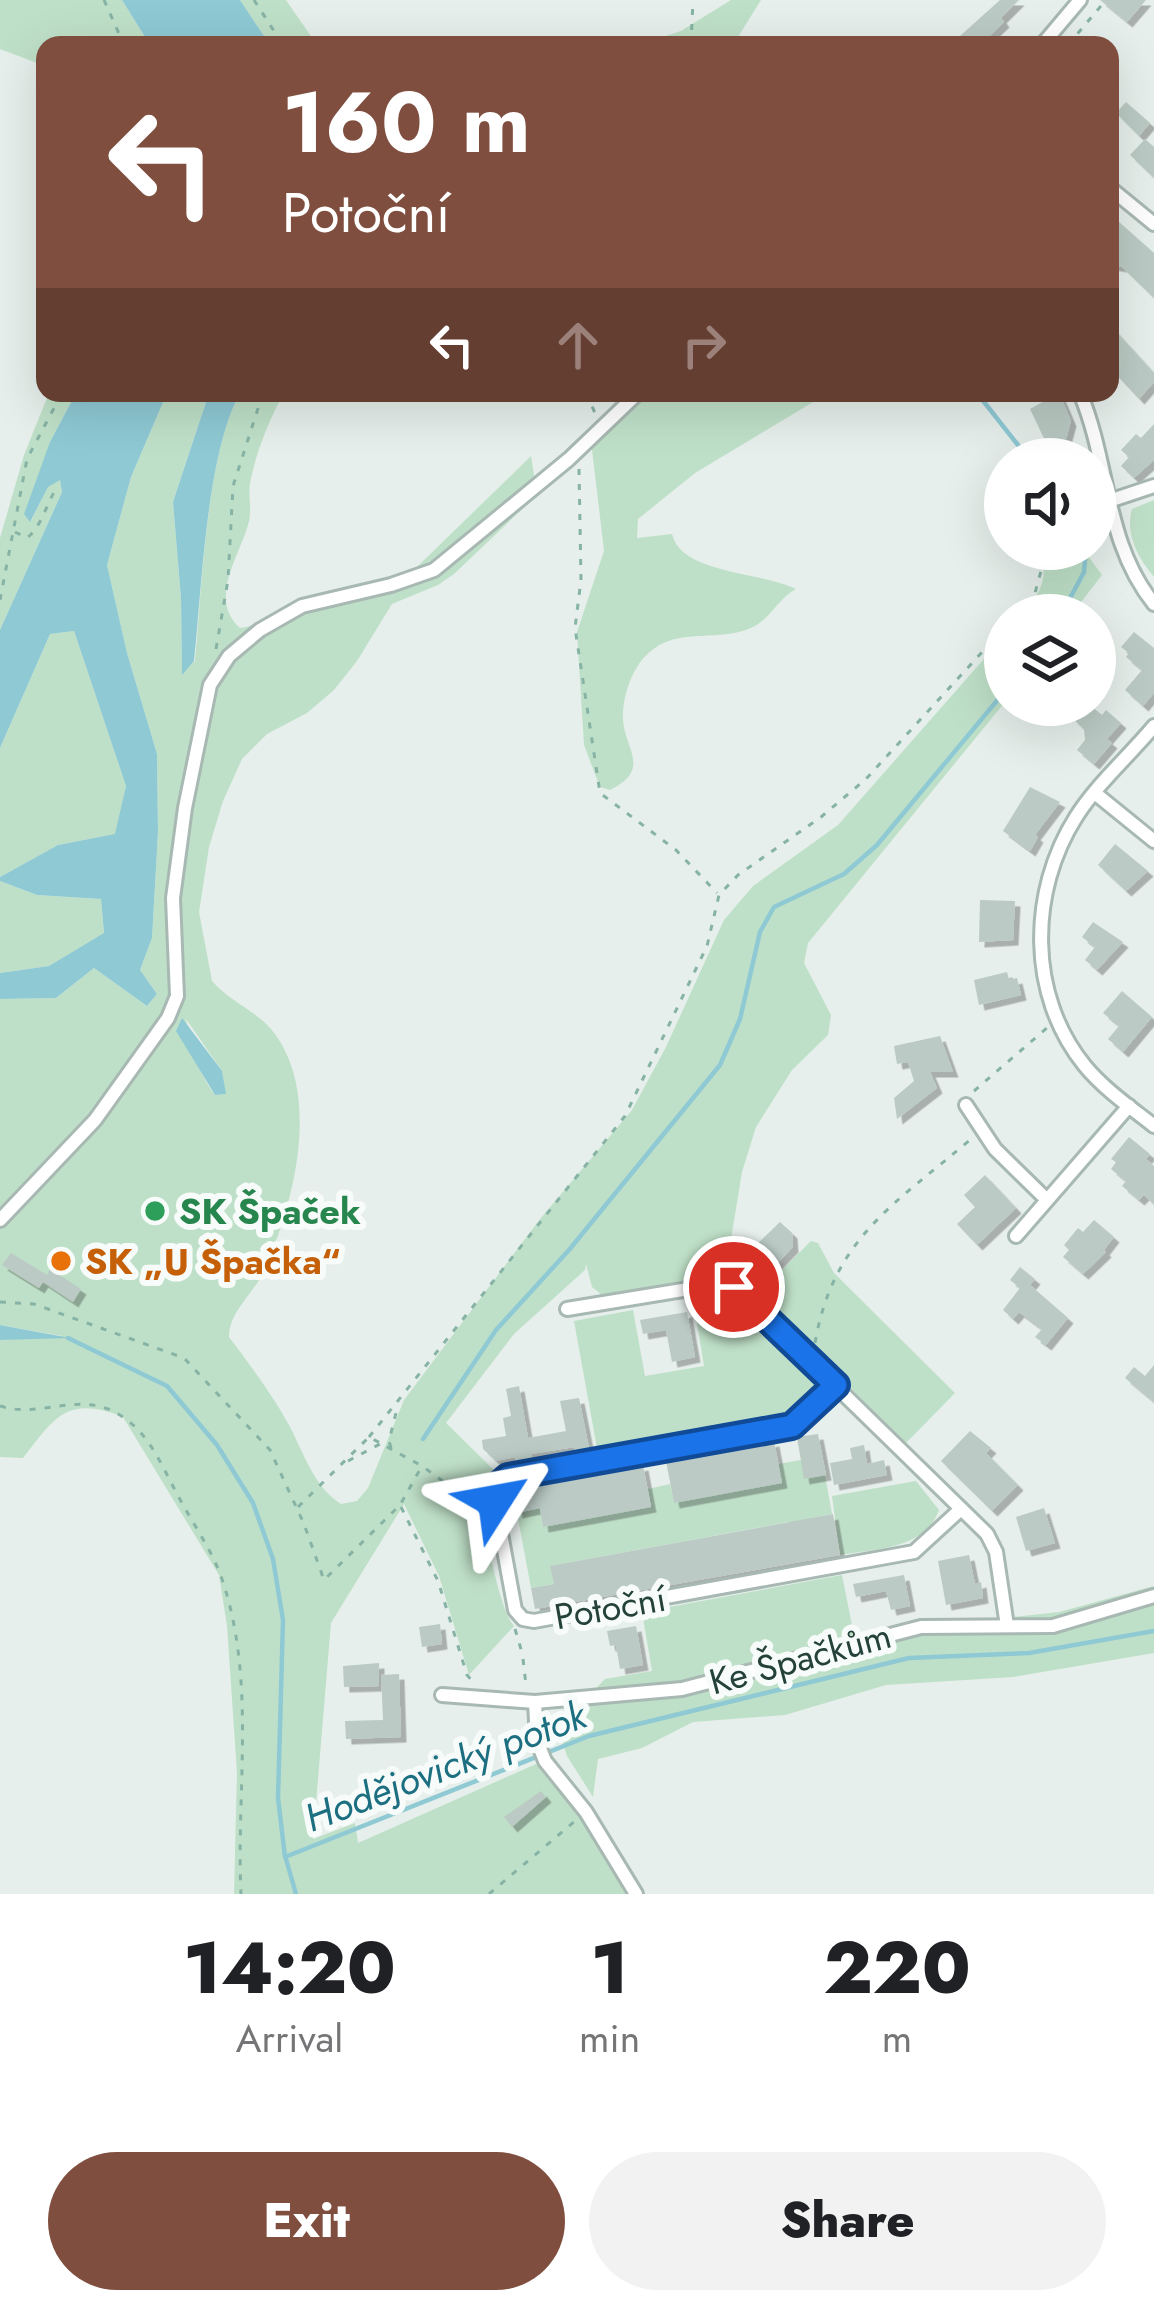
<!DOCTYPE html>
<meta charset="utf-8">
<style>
body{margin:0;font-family:Jost,sans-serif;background:#f2f2f2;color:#202124;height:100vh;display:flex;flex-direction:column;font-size:45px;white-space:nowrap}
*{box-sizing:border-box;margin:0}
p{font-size:39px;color:#757577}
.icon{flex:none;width:66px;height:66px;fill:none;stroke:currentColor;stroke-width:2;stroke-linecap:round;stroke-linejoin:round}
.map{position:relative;height:1894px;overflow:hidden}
.details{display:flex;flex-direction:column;background:#fff;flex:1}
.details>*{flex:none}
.hud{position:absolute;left:36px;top:36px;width:1083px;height:366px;border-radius:24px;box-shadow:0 12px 48px #0002;background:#7f4e3f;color:#fff;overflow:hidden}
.controls{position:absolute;left:984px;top:438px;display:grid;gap:24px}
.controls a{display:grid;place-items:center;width:132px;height:132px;border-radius:50%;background:#fff;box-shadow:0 12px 48px #0002;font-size:60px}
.pin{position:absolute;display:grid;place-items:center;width:102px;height:102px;color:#fff;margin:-51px;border:6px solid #fff;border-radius:50%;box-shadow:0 3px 12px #0007}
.me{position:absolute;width:132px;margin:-66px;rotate:56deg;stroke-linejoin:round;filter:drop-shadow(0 0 9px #0008)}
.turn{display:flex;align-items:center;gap:42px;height:252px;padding:0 48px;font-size:54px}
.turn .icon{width:156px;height:156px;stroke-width:2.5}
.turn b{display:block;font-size:84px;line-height:102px}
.lanes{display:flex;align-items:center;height:114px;padding:0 48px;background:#0003;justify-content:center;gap:60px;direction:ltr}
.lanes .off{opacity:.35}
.eta{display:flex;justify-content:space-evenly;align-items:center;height:204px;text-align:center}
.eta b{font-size:72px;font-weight:800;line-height:84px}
.action{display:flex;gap:24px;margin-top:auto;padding:24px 48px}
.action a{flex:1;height:138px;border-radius:72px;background:#7f4e3f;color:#fff;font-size:48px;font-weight:800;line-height:138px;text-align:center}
.action a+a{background:#f2f2f2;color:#202124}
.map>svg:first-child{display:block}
.green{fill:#bfe0c8;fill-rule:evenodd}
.water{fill:#8ec9d4}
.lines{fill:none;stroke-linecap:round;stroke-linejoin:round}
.stream{stroke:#8ec9d4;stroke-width:4.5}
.building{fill:#bbcac4;filter:url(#shadow)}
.minor-casing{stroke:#a8b8b2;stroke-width:18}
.path{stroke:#86b3a5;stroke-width:3;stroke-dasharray:6 9;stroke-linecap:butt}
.minor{stroke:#fff;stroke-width:12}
.route-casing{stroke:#114b97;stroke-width:30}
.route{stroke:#1a73e8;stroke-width:21}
.leisure-dot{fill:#2e9e5b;stroke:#f7fbf9;stroke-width:4.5}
.food-dot{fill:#e8710a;stroke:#f7fbf9;stroke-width:4.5}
.labels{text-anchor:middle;stroke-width:12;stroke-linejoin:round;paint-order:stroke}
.leisure-label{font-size:36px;font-weight:bold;fill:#27864d;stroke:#f7fbf9;text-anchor:start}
.food-label{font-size:36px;font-weight:bold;fill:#c56008;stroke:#f7fbf9;text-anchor:start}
.street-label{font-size:36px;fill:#24423a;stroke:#f7fbf9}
.water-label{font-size:39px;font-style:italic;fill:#1c6f80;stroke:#f7fbf9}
</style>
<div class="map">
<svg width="1154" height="1894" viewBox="0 0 1154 1894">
<defs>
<filter id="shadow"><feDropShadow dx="5.5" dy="5.5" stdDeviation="0" flood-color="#0004"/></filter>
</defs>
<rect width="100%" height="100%" fill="#e6efeb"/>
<g class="green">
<path d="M 0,0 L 122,0 L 150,45 L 45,45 L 45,66 L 0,49 Z"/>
<path d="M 240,0 L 286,0 L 317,45 L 270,45 Z"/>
<path d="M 731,0 L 761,0 L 733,45 L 638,45 L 681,31 Z"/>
<path d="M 49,393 L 76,393 L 50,442 L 31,521 L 48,486 L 60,479 L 62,492 L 0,630 L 0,538 L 24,455 Z"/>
<path d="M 167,393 L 209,393 L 173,502 L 181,598 L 182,673 L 195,661 C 202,588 206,455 240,393 L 284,393 C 269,420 256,452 250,483 C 248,496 252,508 249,521 C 241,555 207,598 240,628 C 260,626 276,610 293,602 C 333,584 378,588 417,567 L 531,456 L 537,495 L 454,574 L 438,585 L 392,604 L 357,661 L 334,690 L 307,713 L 267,734 L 242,759 L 223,801 L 209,847 L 199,912 L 212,981 C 230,1002 259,1012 275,1034 C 322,1099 293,1206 263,1273 C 253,1294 229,1312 229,1337 C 250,1365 272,1394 289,1425 C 304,1453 313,1486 341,1504 L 357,1501 L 368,1488 L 404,1400 L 540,1219 L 632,1110 L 666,1047 L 724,920 L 753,886 L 838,825 L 1005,635 L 1005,702 L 808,943 L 804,963 L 831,1015 L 828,1035 L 792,1070 L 756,1127 L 742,1172 L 725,1276 L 602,1295 L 592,1287 L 586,1264 L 585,1270 L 514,1334 L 446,1423 L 498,1474 C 490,1481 484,1486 483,1497 C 481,1519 500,1612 514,1626 L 469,1675 L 439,1576 L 404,1504 L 331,1623 L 313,1839 L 355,1823 L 358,1843 L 536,1764 L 585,1824 L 629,1894 L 234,1894 L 237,1773 L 227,1626 L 219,1575 L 123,1417 C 67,1395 55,1417 23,1458 L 0,1457 L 0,1340 L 62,1336 L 0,1325 L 0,999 L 56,998 L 94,968 L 147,1006 L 157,994 L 140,970 L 152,938 L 158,832 L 157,754 L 127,653 L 107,565 L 131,477 ZM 186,1019 L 222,1071 L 225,1094 L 215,1095 C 197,1071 192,1047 186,1019 Z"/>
<path d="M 650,393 L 828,393 L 695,473 L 638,519 L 637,538 L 672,534 C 681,574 763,572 796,589 C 779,598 771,617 755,626 C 714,647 669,619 637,667 C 628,681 622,703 623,720 C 625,750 652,769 610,790 L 600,787 L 584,745 L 577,632 L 604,551 L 591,441 Z"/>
<path d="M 1154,500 L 1154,577 C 1137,557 1125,533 1132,509 Z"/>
<path d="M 1040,549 L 1083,549 L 1102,575 L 1071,615 L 1022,615 C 1041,593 1049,578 1040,549 Z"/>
<path d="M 74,631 L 126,786 L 116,834 L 58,845 L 0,877 L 0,748 L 50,634 Z"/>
<path d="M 0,881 L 37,895 L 101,899 L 104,934 L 49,966 L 0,973 Z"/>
<path d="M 811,1241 L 818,1243 L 834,1273 L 955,1393 L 906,1443 L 757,1295 Z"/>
<path d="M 713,1295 L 726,1296 L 737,1303 L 810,1375 L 815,1384 L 811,1397 L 786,1419 L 598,1454 L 574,1321 L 633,1310 L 645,1376 L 704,1366 L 693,1299 Z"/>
<path d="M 801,1460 L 825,1475 L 832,1514 L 812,1518 L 815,1536 L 788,1522 L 551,1566 L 554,1584 L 531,1588 L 517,1513 L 540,1508 L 543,1526 L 651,1506 L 648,1489 L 670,1484 L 674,1502 L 778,1464 Z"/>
<path d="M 916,1481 L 939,1510 C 925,1549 876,1549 840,1555 L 832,1496 Z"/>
<path d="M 842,1575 L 854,1635 L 1059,1612 L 1154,1586 L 1154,1653 L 1013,1677 L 886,1685 L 785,1715 L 693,1722 L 642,1748 L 598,1759 L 593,1797 L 567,1756 L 558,1728 L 605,1679 L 652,1671 L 642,1612 Z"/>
</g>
<g class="water">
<path d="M 122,0 L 240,0 L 270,45 L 150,45 Z"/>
<path d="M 76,393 L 167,393 L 131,477 L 107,565 L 127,653 L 157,754 L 158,832 L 152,938 L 140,970 L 157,994 L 147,1006 L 94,968 L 56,998 L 0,999 L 0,973 L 49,966 L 104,933 L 101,899 L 37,895 L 0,881 L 0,877 L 58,845 L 115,834 L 126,786 L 74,631 L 50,634 L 0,748 L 0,630 L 62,492 L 60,480 L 48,487 L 30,522 L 24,514 L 50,442 Z"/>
<path d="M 209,393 L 240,393 C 206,455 202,588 194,661 L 182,675 L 181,598 L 173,502 Z"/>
<path d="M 182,1018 L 222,1071 L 226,1094 L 215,1095 L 176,1031 Z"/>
<path d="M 0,1325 L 70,1338 L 0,1340 Z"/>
</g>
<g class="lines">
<g class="stream">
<path d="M 977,393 L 1029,459"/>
<path d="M 1061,615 L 1084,572 L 1086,549"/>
<path d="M 68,1338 L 167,1386 L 217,1445 L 253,1503 L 273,1559 L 283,1620 L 278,1798 L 285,1857 L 589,1736 L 909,1658 L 1029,1653 L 1154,1631"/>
<path d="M 423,1439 L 496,1330 L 569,1250 L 720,1065 L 740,1019 L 760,932 L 774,907 L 844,874 L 877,845 L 1005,691"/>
<path d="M 286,1859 L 296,1894"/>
</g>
</g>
<g class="building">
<path d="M 1000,0 L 1019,0 L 1001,18 L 1004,22 L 980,45 L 969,45 L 960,36 Z"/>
<path d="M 1100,0 L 1146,0 L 1127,22 Z"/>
<path d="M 1126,102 L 1150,123 L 1139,136 L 1116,113 Z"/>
<path d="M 1145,139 L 1154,147 L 1154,178 L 1130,155 Z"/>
<path d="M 1110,214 L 1154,253 L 1154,298 L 1122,267 L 1110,265 Z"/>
<path d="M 1110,325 L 1154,373 L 1154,382 L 1139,399 L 1110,368 Z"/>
<path d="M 1059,393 L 1071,421 L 1066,439 L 1049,449 L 1030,409 Z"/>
<path d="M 1154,424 L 1154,460 L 1134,478 L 1121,466 L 1129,457 L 1121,450 L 1136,434 L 1141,438 Z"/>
<path d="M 1134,632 L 1154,648 L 1154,693 L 1143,706 L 1125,690 L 1142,670 L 1126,657 L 1129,653 L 1121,647 Z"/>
<path d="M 1083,705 L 1090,705 L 1102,715 L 1106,710 L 1121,723 L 1107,739 L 1112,743 L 1094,764 L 1077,750 L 1085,740 L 1084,729 L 1072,718 Z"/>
<path d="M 1030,787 L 1060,802 L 1035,835 L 1038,837 L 1030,851 L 1003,831 Z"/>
<path d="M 1115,844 L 1148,871 L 1126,891 L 1098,865 Z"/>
<path d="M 980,900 L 1015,901 L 1013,940 L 979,942 Z"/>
<path d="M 1093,922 L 1123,942 L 1097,970 L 1085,960 L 1095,947 L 1082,937 Z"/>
<path d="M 1007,972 L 1009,980 L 1017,978 L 1021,995 L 979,1005 L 974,980 Z"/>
<path d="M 1122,991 L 1152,1017 L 1123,1052 L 1108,1039 L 1119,1026 L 1103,1013 Z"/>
<path d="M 940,1036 L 953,1072 L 930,1072 L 937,1088 L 897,1119 L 894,1098 L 914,1081 L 908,1062 L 897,1064 L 894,1046 Z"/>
<path d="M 1129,1137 L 1150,1154 L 1146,1159 L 1154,1166 L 1154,1204 L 1144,1195 L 1139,1200 L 1122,1186 L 1126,1181 L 1111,1169 L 1116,1162 L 1111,1159 Z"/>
<path d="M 985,1175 L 1016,1208 L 977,1245 L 957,1224 L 975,1207 L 964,1195 Z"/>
<path d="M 1094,1220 L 1114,1237 L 1104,1250 L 1106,1252 L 1083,1274 L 1063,1257 L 1069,1250 L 1064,1245 L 1078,1228 L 1083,1232 Z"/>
<path d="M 780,1222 L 792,1233 L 793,1247 L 760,1281 L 743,1269 L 752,1249 Z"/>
<path d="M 11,1253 L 47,1275 L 50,1269 L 81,1289 L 73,1302 L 43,1282 L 39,1288 L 2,1265 Z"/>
<path d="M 1020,1267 L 1035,1279 L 1030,1285 L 1068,1318 L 1046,1345 L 1035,1337 L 1042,1329 L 1019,1312 L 1013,1319 L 1003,1310 L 1020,1288 L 1010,1280 Z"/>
<path d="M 687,1312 L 695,1357 L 672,1362 L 666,1330 L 643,1334 L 640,1320 Z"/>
<path d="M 1154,1365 L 1154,1402 L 1125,1378 L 1134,1367 L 1145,1376 Z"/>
<path d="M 519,1386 L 528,1438 L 566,1431 L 560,1401 L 579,1398 L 589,1448 L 574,1451 L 574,1447 L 531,1454 L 532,1459 L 516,1462 L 515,1457 L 496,1461 L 483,1449 L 482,1440 L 506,1436 L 503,1418 L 511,1416 L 506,1389 Z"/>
<path d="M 970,1431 L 991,1448 L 986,1453 L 1018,1485 L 992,1511 L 941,1461 Z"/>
<path d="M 818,1434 L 826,1475 L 804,1479 L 797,1437 Z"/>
<path d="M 774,1441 L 782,1483 L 674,1503 L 666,1461 Z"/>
<path d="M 864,1445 L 867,1464 L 884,1460 L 887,1475 L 834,1485 L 830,1463 L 852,1459 L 850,1448 Z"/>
<path d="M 643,1465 L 651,1507 L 543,1527 L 540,1508 L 517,1513 L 513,1492 Z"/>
<path d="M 1044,1508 L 1055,1543 L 1026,1551 L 1016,1517 Z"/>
<path d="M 833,1514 L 840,1555 L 535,1609 L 531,1588 L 554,1584 L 550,1566 Z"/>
<path d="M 969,1555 L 975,1584 L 981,1582 L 983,1598 L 946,1605 L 938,1561 Z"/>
<path d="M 904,1575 L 910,1606 L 891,1610 L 886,1591 L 856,1597 L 853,1584 Z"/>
<path d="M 440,1624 L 442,1644 L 422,1647 L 419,1627 Z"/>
<path d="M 636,1626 L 643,1665 L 620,1669 L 616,1645 L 610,1646 L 607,1631 Z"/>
<path d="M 379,1663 L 379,1686 L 344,1687 L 343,1666 Z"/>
<path d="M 399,1674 L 401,1737 L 346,1739 L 345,1721 L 383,1720 L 381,1675 Z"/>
<path d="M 541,1791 L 546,1797 L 512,1827 L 504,1817 Z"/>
</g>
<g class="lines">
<g class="minor-casing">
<g id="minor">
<path d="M 1042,45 L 1080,0"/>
<path d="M 1110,188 L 1154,224"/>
<path d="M 1080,393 C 1110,464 1104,542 1154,604"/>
<path d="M 1109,501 L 1154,486"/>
<path d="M 1154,726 C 1129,756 1097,784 1076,817 C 1029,891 1027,995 1085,1066 C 1104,1089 1130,1107 1154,1126"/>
<path d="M 1096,794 L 1154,841"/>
<path d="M 966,1105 L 995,1149 L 1046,1199"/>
<path d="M 0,1220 L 95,1120 L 168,1018 L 177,996 L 173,898 L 185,808 L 210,685 L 229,656 L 260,630 L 302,606 L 391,585 L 434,570 L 569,459 L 638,393"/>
<path d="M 1016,1236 L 1129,1106"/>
<path d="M 567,1309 L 713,1285 L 734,1287 L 987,1534 L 996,1552 L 1007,1626"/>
<path d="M 836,1385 L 792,1427 L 508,1477 L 500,1484 L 495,1501 L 515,1610 L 523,1619 L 534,1621 L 914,1552 L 961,1509"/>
<path d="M 442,1695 L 535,1702 L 682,1689 L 921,1627 L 1053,1626 L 1154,1596"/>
<path d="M 535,1702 L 537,1741 L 545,1761 L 586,1812 L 636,1894"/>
</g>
</g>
<g class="path">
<path d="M 104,0 L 124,45"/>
<path d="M 254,0 L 283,45"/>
<path d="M 691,45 L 693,0"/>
<path d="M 1068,45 L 1106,0"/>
<path d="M 586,393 L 595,413"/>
<path d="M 579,469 L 581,580 L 575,628 L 600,793 L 676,850 L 717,893"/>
<path d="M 15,532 L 27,538 C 43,525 46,503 58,486"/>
<path d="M 0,600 L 27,459 L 62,393"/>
<path d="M 1016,615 L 1035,593 L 1047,549"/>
<path d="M 216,649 L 228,580 L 233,486 L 263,393"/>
<path d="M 974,1091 L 1048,1027"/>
<path d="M 0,1302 L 34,1304 L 184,1358 L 270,1450 L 304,1524 L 324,1580 L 400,1505 L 422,1466"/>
<path d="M 815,1343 C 833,1238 895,1204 971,1139"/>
<path d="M 0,1406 C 36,1418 73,1395 108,1409 C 145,1424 159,1460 176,1492 C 192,1523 212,1549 223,1582 C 256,1683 236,1791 241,1894"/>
<path d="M 369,1437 L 625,1116 L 707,946 L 719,895 L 738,875 L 821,817 L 866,779 L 1005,627"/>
<path d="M 391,1448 L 389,1441 L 398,1405"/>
<path d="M 348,1461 L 380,1444"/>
<path d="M 298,1507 L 369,1437 L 422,1466 L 484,1511"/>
<path d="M 401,1507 L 438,1581 L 467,1675 L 476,1685"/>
<path d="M 515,1629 L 523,1656"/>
<path d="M 523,1659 L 526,1685"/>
<path d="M 489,1894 L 575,1821"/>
</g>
<use href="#minor" class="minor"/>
</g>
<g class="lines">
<g class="route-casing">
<path id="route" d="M 495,1501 L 500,1484 L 508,1477 L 792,1426 L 836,1385 L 734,1287"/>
</g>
<use href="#route" class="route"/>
</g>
<circle class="leisure-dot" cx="155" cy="1211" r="12"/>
<circle class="food-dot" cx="61" cy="1261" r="12"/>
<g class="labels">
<g class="leisure-label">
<text x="179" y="1224">SK Špaček</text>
</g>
<g class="food-label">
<text x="85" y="1274">SK „U Špačka“</text>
</g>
<g class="street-label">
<text transform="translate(610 1607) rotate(-10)" y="13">Potoční</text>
<text transform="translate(800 1658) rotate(-15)" y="13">Ke Špačkům</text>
</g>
<g class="water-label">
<text transform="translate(445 1766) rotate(-21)" y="14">Hodějovický potok</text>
</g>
</g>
</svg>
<div class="controls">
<a><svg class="icon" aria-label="sound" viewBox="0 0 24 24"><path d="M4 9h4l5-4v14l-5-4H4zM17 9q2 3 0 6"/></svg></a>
<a><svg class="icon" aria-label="layers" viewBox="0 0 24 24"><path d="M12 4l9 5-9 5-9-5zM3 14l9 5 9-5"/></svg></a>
</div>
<div class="pin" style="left:734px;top:1287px;background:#d93025"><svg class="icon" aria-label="arrive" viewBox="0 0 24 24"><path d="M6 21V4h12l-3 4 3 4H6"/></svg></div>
<svg class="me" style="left:495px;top:1501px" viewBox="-20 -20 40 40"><path d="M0-17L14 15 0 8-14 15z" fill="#1a73e8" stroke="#fff" stroke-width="4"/></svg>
<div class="hud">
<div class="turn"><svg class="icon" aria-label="left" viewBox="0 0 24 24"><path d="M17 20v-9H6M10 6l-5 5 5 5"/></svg><div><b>160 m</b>Potoční</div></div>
<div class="lanes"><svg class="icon" aria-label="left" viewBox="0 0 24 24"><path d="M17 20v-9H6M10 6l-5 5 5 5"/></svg><svg class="icon off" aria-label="ahead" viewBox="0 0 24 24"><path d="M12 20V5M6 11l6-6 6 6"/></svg><svg class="icon off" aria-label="right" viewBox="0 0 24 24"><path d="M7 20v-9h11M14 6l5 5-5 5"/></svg></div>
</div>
</div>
<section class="details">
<div class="eta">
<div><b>14:20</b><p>Arrival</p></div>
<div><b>1</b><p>min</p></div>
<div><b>220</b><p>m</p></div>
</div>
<div class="action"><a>Exit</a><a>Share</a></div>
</section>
